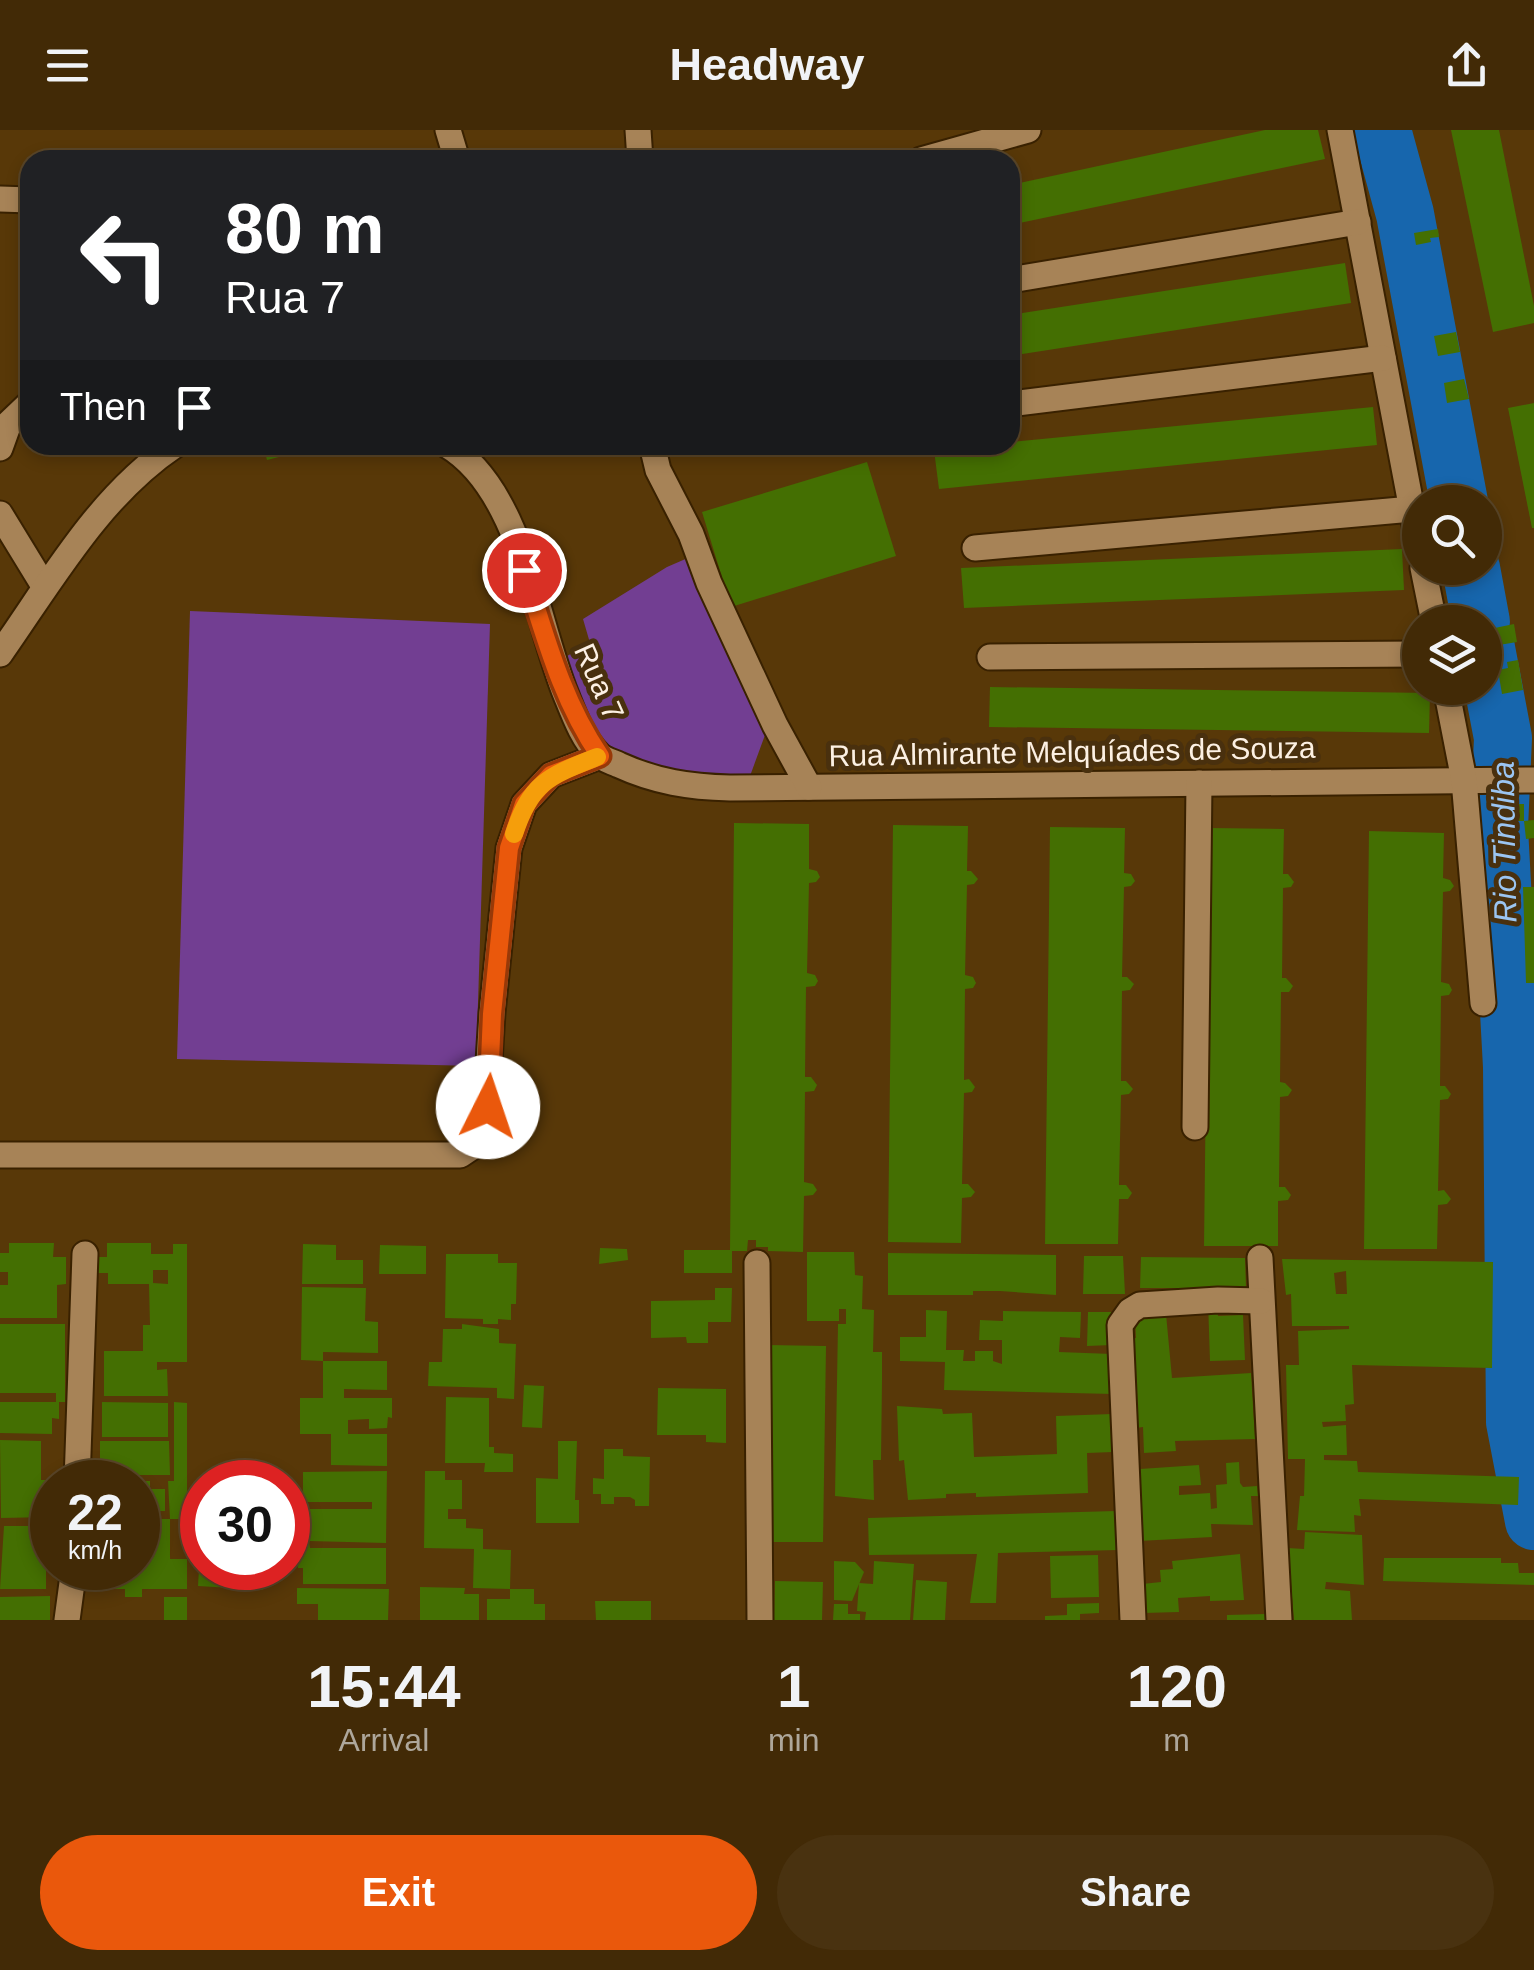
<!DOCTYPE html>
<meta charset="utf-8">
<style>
body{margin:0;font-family:Helvetica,sans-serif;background:#493210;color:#f1f3f6;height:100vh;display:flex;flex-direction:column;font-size:38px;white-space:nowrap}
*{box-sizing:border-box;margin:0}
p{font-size:32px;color:#aea79b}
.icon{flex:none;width:55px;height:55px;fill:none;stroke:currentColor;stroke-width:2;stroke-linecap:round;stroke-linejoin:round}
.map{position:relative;height:1490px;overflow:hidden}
.panel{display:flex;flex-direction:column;background:#422a06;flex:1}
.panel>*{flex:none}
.top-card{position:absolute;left:20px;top:20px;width:1000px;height:305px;border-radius:30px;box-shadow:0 5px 15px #0003,0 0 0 2px #5a4628;background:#202124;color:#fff;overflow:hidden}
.tools{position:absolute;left:1402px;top:355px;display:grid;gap:20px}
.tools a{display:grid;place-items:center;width:100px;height:100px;border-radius:50%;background:#422a06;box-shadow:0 5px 15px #0003,0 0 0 2px #5a4628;font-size:50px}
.speed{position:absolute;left:30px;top:1330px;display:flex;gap:20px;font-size:50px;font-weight:700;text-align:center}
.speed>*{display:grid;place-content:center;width:130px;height:130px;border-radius:50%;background:#422a06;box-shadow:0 5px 15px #0003,0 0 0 2px #5a4628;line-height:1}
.speed small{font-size:25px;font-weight:400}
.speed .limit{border:15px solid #d22;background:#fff;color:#111}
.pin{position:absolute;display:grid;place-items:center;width:85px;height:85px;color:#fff;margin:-42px;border:5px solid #fff;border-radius:50%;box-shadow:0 2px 10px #0007}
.me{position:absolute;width:110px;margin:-55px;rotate:4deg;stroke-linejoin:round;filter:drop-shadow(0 0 8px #0008)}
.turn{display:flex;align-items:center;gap:35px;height:210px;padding:0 40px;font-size:45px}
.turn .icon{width:130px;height:130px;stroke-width:2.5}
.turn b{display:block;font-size:70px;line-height:85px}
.then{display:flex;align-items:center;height:95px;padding:0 40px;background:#0003;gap:20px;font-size:38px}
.eta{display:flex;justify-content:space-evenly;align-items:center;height:170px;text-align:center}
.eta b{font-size:60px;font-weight:700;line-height:70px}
.cta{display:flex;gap:20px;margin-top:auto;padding:20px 40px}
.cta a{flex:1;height:115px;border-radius:60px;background:#ea580c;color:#fff;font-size:40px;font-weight:700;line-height:115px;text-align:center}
.cta a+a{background:#493210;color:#f1f3f6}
header{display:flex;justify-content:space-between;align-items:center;height:130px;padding:0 40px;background:#422a06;font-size:45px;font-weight:700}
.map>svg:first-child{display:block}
.green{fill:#723e92}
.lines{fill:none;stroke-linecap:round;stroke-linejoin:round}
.river{stroke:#1766ad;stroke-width:58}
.building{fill:#446f02;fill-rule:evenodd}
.minor-casing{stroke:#392100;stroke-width:29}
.minor{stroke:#a78357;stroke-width:25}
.route-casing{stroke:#983908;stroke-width:25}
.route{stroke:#ea580c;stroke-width:18}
.slow{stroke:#f59e0b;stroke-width:18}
.labels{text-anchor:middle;stroke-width:10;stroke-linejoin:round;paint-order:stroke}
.street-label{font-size:30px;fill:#fcf0e3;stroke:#49300e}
.water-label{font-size:32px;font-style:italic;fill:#9bc5f2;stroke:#49300e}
</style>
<header><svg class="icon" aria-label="menu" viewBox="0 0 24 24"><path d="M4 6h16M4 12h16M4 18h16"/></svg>Headway<svg class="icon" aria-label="share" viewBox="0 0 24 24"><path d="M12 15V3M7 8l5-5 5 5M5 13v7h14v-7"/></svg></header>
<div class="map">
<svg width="1534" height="1490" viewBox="0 0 1534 1490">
<rect width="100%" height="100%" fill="#583808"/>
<g class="green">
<path d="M 697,424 L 763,581 L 765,605 L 750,646 L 716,649 L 600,626 L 553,534 L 590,513 L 583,489 L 667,437 Z"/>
<path d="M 190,481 L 490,494 L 476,936 L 177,929 Z"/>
</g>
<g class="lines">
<g class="river">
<path d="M 1382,0 L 1405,84 L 1459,372"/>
<path d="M 1471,438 L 1481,492"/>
<path d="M 1485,513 L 1503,608 L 1499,698 L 1512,937 L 1515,1292 L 1534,1391"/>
</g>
</g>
<g class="building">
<path d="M 1265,0 L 1318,0 L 1325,29 L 1010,95 L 1010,55 Z"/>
<path d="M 1451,0 L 1499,0 L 1534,176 L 1534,193 L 1493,202 Z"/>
<path d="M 1438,99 L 1439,107 L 1430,108 L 1431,112 L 1416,115 L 1414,103 Z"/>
<path d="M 1345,133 L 1351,173 L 1010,226 L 1010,185 Z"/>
<path d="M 1456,202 L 1460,222 L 1438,226 L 1434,206 Z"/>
<path d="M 1464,249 L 1469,269 L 1447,273 L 1444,253 Z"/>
<path d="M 1534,273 L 1534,398 L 1532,398 L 1508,278 Z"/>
<path d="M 1373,277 L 1377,315 L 939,359 L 934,320 L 1010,315 L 1010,312 Z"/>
<path d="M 263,315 L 293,315 L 295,323 L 267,330 Z"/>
<path d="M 867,332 L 896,426 L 731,477 L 702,382 Z"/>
<path d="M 1402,419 L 1404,460 L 964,478 L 961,438 Z"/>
<path d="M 1514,494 L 1517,512 L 1493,516 L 1490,499 Z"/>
<path d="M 1518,530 L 1523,560 L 1502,564 L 1498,540 L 1508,538 L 1507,532 Z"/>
<path d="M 990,557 L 1430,563 L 1429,603 L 989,597 Z"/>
<path d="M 1501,674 L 1524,674 L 1524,691 L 1534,690 L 1534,708 L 1526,709 L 1524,691 L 1502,691 Z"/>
<path d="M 734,693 L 809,694 L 809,739 L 817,741 L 820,747 L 816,752 L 809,753 L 807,843 L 815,845 L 818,851 L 815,856 L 806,857 L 805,947 L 811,947 L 817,955 L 814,961 L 805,962 L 804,1052 L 813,1054 L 817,1060 L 813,1065 L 804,1066 L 803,1122 L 768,1121 L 768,1117 L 756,1117 L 756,1110 L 748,1110 L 747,1121 L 732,1121 L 732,1143 L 684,1143 L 684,1120 L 730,1120 Z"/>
<path d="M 893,695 L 968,696 L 967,741 L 971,741 L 978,749 L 974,754 L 967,755 L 965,845 L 973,847 L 976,853 L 973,858 L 965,859 L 964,950 L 969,949 L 975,957 L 972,962 L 964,963 L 962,1054 L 968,1054 L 975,1062 L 971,1067 L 962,1068 L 961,1113 L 888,1112 Z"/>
<path d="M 1050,697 L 1125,698 L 1124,743 L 1131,744 L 1135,751 L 1131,756 L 1124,757 L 1122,847 L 1127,847 L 1134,854 L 1130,860 L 1122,861 L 1121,951 L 1126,951 L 1133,959 L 1129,964 L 1121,965 L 1119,1055 L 1126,1055 L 1132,1063 L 1128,1069 L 1119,1069 L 1118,1114 L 1045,1114 Z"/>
<path d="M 1209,698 L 1284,699 L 1283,744 L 1288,744 L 1294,752 L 1291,757 L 1283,758 L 1282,848 L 1286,848 L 1293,856 L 1289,862 L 1281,862 L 1280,952 L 1285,953 L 1292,960 L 1288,966 L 1280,967 L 1279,1057 L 1285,1057 L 1291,1065 L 1288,1070 L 1278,1071 L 1278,1116 L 1204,1116 Z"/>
<path d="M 1369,701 L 1444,703 L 1443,748 L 1450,750 L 1454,756 L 1450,761 L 1443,762 L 1441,852 L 1449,854 L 1452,860 L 1449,865 L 1441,866 L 1440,956 L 1445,956 L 1451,964 L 1448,969 L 1440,970 L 1438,1061 L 1444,1060 L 1451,1069 L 1447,1074 L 1438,1075 L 1437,1119 L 1364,1119 Z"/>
<path d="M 1523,757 L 1534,757 L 1534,853 L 1526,853 Z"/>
<path d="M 9,1113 L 54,1113 L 53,1127 L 66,1127 L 66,1154 L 57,1155 L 57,1188 L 0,1188 L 0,1155 L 8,1155 L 8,1142 L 0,1142 L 0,1123 L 9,1123 Z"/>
<path d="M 107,1113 L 151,1113 L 151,1124 L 173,1124 L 173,1114 L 187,1114 L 187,1232 L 157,1232 L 157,1240 L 167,1239 L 168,1266 L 104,1266 L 104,1221 L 143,1221 L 143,1195 L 150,1195 L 149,1154 L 108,1154 L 108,1143 L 96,1143 L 95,1127 L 107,1127 ZM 153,1140 L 168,1140 L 168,1154 L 153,1153 Z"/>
<path d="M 303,1114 L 336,1115 L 336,1130 L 363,1130 L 363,1154 L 302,1154 Z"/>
<path d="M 380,1115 L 426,1116 L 426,1144 L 379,1144 Z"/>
<path d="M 600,1118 L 627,1119 L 628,1130 L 599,1134 Z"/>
<path d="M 807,1122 L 854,1122 L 855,1145 L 863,1146 L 862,1179 L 874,1180 L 873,1222 L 882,1222 L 882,1250 L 881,1330 L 873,1330 L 874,1370 L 835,1366 L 838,1194 L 846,1194 L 846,1179 L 839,1179 L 839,1191 L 807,1191 Z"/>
<path d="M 888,1123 L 1056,1125 L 1056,1165 L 1000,1161 L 973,1161 L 973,1165 L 888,1165 Z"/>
<path d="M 446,1124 L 498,1124 L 498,1133 L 517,1133 L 516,1174 L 511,1174 L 511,1190 L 498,1189 L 498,1194 L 483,1194 L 483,1189 L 445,1188 Z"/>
<path d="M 1084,1126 L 1123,1126 L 1125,1164 L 1083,1164 Z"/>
<path d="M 1141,1127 L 1245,1128 L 1246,1158 L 1140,1158 Z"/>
<path d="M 1282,1129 L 1493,1132 L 1492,1238 L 1352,1235 L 1354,1274 L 1345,1275 L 1346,1291 L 1322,1292 L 1323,1297 L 1346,1295 L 1347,1325 L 1324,1325 L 1324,1330 L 1357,1331 L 1358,1342 L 1519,1347 L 1518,1375 L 1359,1369 L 1361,1386 L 1354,1385 L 1355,1402 L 1297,1400 L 1300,1366 L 1304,1366 L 1305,1329 L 1288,1329 L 1286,1235 L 1299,1235 L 1298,1201 L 1349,1199 L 1349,1196 L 1292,1196 L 1291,1164 L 1286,1165 ZM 1346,1141 L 1347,1164 L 1336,1164 L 1334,1143 Z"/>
<path d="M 302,1157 L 366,1158 L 365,1191 L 378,1192 L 378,1223 L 323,1222 L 323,1231 L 301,1230 Z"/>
<path d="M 715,1158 L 732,1158 L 731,1192 L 708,1192 L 708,1213 L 687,1213 L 686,1207 L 651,1208 L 651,1171 L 715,1170 Z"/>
<path d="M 1208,1171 L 1217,1171 L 1218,1186 L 1243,1185 L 1245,1230 L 1210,1231 Z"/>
<path d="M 926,1180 L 947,1181 L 946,1220 L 964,1220 L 963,1231 L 975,1231 L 975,1221 L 993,1221 L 993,1231 L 1002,1234 L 1002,1210 L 979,1210 L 980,1190 L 1003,1191 L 1003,1181 L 1081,1182 L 1080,1208 L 1060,1207 L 1059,1222 L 1112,1224 L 1114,1264 L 944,1260 L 945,1232 L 900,1231 L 900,1207 L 926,1207 Z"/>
<path d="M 1088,1182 L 1111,1182 L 1112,1215 L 1087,1216 Z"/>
<path d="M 1166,1184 L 1172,1248 L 1251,1243 L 1255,1309 L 1175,1311 L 1176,1321 L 1144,1323 L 1143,1297 L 1136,1298 L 1127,1208 L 1136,1208 L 1135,1186 Z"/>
<path d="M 0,1194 L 65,1194 L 65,1272 L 59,1272 L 59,1289 L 52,1288 L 52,1304 L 0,1303 L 0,1272 L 56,1272 L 56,1263 L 0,1263 Z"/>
<path d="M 462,1194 L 499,1199 L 499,1213 L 516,1214 L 514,1269 L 497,1268 L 497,1258 L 428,1256 L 429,1232 L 442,1232 L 443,1199 L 462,1199 Z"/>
<path d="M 768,1215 L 826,1216 L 823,1412 L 765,1412 Z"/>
<path d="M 323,1231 L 387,1231 L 387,1260 L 344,1259 L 344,1268 L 392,1268 L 392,1288 L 388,1287 L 387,1298 L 369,1299 L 369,1289 L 348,1290 L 348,1304 L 387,1304 L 387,1336 L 331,1335 L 331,1304 L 300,1304 L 300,1268 L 323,1268 Z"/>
<path d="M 524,1255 L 544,1256 L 542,1298 L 522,1297 Z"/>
<path d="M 658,1258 L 726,1259 L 726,1313 L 706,1312 L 706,1305 L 657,1305 Z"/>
<path d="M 446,1267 L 489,1268 L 489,1317 L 494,1317 L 494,1323 L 513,1324 L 513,1342 L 484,1342 L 485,1333 L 445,1333 Z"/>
<path d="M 102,1272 L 168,1273 L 168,1307 L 102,1307 Z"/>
<path d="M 174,1272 L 187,1273 L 187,1389 L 170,1389 L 168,1351 L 174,1351 Z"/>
<path d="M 897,1276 L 942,1279 L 943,1284 L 972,1283 L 974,1327 L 1057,1324 L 1056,1286 L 1112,1284 L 1113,1322 L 1087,1323 L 1088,1363 L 976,1367 L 976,1363 L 946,1364 L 946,1368 L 908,1370 L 904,1330 L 899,1331 Z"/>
<path d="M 0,1310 L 41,1311 L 41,1350 L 52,1350 L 51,1387 L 1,1388 Z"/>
<path d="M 100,1311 L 169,1311 L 170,1345 L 100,1345 Z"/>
<path d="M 558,1311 L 577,1311 L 575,1370 L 579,1370 L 579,1393 L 536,1393 L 536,1348 L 558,1349 Z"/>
<path d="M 604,1319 L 623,1319 L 623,1326 L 650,1327 L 649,1376 L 635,1376 L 635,1370 L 630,1367 L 614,1367 L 614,1374 L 601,1374 L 601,1364 L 593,1364 L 593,1348 L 604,1349 Z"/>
<path d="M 1239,1332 L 1240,1353 L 1243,1357 L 1257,1356 L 1258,1366 L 1251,1366 L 1253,1395 L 1211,1394 L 1212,1407 L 1139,1411 L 1140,1339 L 1199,1335 L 1201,1355 L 1179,1356 L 1179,1365 L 1210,1363 L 1211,1379 L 1217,1378 L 1216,1355 L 1227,1354 L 1226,1333 Z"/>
<path d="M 387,1341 L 386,1413 L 309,1411 L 310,1418 L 386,1418 L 386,1454 L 303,1454 L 303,1438 L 298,1438 L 299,1379 L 372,1379 L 372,1372 L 303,1372 L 303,1342 Z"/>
<path d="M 425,1341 L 445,1341 L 445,1350 L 462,1350 L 462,1379 L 448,1379 L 448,1389 L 466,1389 L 466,1398 L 483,1399 L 483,1419 L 511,1420 L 510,1459 L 534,1459 L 534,1474 L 545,1474 L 545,1490 L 487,1490 L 487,1469 L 510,1469 L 510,1459 L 473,1458 L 474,1419 L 424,1418 Z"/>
<path d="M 138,1351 L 150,1351 L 150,1359 L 165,1359 L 165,1381 L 138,1381 Z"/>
<path d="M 1116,1381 L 1118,1420 L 998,1423 L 996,1473 L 970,1473 L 977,1424 L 869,1425 L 868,1388 Z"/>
<path d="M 138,1389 L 170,1389 L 170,1429 L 187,1429 L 187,1459 L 142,1459 L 142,1467 L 125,1467 L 125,1459 L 105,1459 L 105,1438 L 138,1438 Z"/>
<path d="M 4,1396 L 52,1396 L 52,1428 L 46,1428 L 46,1459 L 0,1459 Z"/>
<path d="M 1305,1402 L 1362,1405 L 1364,1455 L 1326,1452 L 1325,1459 L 1350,1461 L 1352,1490 L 1294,1490 L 1288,1418 L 1304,1419 Z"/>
<path d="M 1240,1424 L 1244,1470 L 1210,1471 L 1210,1466 L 1178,1468 L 1179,1482 L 1144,1483 L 1142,1454 L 1161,1452 L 1160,1440 L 1173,1439 L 1172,1431 Z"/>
<path d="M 1098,1425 L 1099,1467 L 1051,1468 L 1050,1426 Z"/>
<path d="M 1384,1428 L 1501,1428 L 1501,1433 L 1518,1433 L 1519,1443 L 1534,1443 L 1534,1455 L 1383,1451 Z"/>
<path d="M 834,1431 L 855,1432 L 864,1442 L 852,1471 L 834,1470 Z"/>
<path d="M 874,1431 L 914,1434 L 910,1490 L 865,1490 L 866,1482 L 857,1481 L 859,1453 L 873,1454 Z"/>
<path d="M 199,1438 L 264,1438 L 263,1460 L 198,1456 Z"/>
<path d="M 916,1450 L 947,1452 L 945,1490 L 913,1490 Z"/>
<path d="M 775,1451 L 823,1452 L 822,1490 L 774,1490 Z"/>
<path d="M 420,1457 L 465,1458 L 464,1464 L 479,1464 L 479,1490 L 420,1490 Z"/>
<path d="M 297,1458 L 389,1459 L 388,1490 L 318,1490 L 318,1474 L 297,1474 Z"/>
<path d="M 50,1466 L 50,1490 L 0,1490 L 0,1467 Z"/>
<rect x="164" y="1467" width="23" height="23"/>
<path d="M 595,1471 L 651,1471 L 651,1490 L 596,1490 Z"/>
<path d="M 1099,1473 L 1099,1483 L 1080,1484 L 1080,1490 L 1045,1490 L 1045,1486 L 1067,1485 L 1067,1474 Z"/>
<path d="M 834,1474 L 848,1474 L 848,1484 L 860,1484 L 860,1490 L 833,1490 Z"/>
<path d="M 1265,1484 L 1265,1490 L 1227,1490 L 1227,1485 Z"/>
</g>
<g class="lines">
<g class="minor-casing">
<g id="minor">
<path d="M 448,0 L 457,30"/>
<path d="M 638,0 L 640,30"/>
<path d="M 1340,0 L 1420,422"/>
<path d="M 921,30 L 1028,0"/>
<path d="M 0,69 L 30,70"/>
<path d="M 1010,150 L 1358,92"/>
<path d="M 1010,274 L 1383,228"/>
<path d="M 447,315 C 522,360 535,489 566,565 C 574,585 583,610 599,625 C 604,630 613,632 619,635 C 656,652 690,657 730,658 L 1534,650"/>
<path d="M 652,315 L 658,340 L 691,404 L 709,453 L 775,595 L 809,657"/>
<path d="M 0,318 L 9,293 L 30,273"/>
<path d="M 0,384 L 44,456"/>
<path d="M 975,418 L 1412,379"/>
<path d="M 1423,438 L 1434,492"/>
<path d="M 0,524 C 52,450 99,366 175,315"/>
<path d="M 990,527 L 1420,524"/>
<path d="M 1446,558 L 1464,650 L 1483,873"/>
<path d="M 1195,997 L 1199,653"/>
<path d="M 0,1025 L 460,1025 L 475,1015 L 485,997 L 492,883 L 509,718 L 524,674 L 551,645 L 600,626"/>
<path d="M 1260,1128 L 1279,1490"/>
<path d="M 757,1133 L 760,1490"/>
<path d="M 77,1352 L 85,1124"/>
<path d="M 67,1490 L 74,1438"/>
<path d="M 1133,1490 L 1120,1195 L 1130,1181 L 1140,1175 L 1218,1170 L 1261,1171"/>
</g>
</g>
<use href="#minor" class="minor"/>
</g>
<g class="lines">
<g class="route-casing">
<path id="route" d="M 488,977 L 492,884 L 509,718 L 524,674 L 551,645 L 600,626 C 561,569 545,505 524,440"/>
</g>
<use href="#route" class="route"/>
<path class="slow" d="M 514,704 C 531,652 549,646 597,627"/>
</g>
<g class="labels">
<g class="street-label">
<text transform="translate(599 552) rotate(66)" y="10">Rua 7</text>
<text transform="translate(1072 622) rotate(-1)" y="10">Rua Almirante Melquíades de Souza</text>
</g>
<g class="water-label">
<text transform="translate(1504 712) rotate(-91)" y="11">Rio Tindiba</text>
</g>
</g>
</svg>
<div class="tools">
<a><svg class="icon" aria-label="search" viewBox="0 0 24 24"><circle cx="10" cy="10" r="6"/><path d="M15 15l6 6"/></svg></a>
<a><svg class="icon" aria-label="layers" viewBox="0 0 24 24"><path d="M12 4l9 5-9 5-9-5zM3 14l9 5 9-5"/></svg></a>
</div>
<div class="speed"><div>22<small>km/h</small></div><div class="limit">30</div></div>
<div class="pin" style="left:524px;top:440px;background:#d93025"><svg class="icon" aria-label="arrive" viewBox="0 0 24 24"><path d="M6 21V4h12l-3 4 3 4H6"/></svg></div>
<svg class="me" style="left:488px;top:977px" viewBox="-20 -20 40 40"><circle r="19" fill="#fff"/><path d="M0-13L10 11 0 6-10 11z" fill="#ea580c"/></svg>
<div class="top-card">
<div class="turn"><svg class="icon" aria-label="left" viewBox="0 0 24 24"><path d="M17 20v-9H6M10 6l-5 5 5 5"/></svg><div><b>80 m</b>Rua 7</div></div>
<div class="then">Then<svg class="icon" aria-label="arrive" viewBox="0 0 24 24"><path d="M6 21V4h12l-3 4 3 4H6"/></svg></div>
</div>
</div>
<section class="panel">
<div class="eta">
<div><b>15:44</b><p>Arrival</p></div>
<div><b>1</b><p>min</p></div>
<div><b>120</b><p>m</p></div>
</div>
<div class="cta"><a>Exit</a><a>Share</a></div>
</section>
